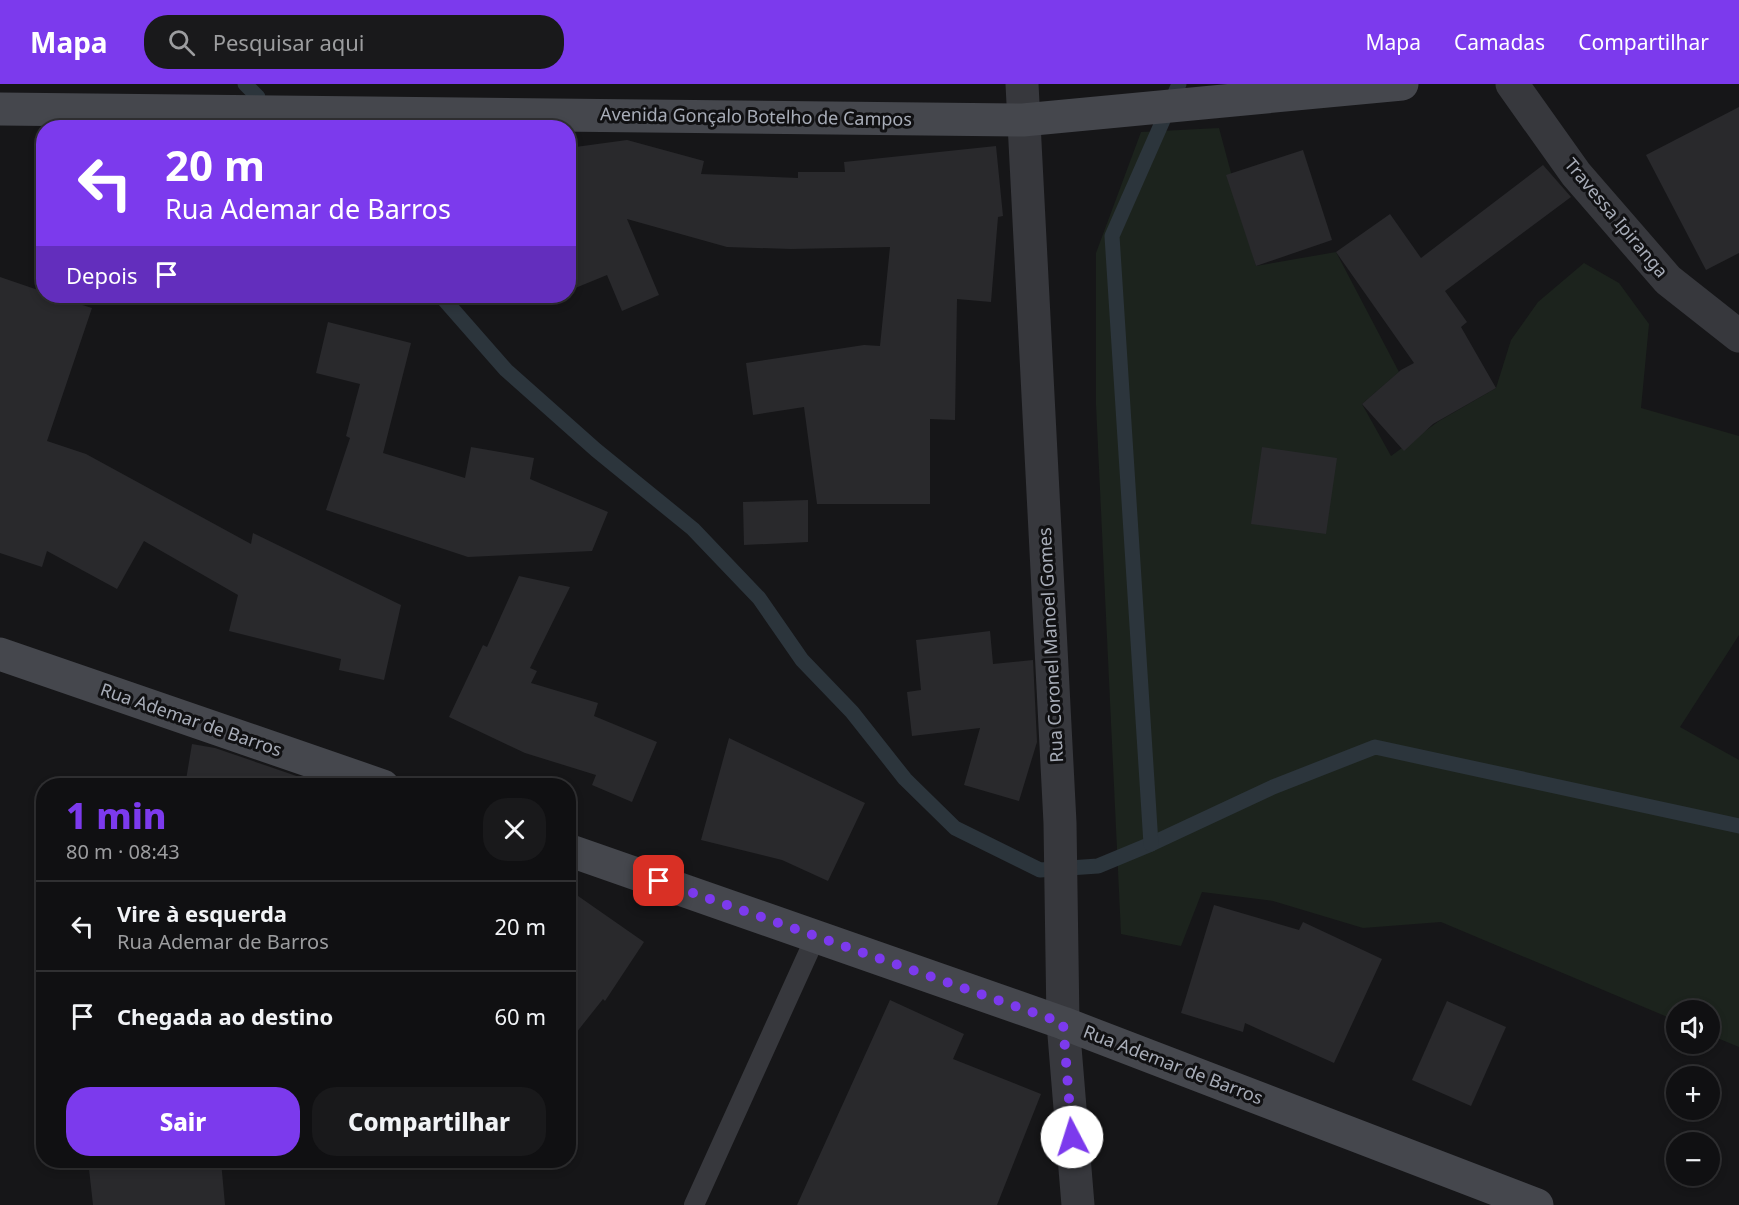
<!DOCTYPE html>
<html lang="pt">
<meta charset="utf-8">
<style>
body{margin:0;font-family:"Noto Sans",sans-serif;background:#19191b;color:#f1f3f6;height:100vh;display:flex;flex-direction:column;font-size:22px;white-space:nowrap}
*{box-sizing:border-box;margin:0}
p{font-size:20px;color:#9c9d9f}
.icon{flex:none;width:33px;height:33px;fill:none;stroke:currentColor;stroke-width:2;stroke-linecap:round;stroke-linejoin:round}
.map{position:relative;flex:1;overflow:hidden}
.panel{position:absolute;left:36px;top:694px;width:540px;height:390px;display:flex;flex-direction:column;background:#101012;border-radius:24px;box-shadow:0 3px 9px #0003,0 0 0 2px #303032}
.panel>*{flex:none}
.top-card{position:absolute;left:36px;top:36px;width:540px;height:183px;border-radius:24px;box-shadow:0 3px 9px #0003,0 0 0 2px #303032;background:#7c3aed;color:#fff;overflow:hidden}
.tools{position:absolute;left:1666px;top:916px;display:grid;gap:12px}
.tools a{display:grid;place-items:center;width:54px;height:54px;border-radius:50%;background:#101012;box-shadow:0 3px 9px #0003,0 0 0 2px #303032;font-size:30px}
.pin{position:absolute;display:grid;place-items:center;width:51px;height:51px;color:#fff;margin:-26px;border-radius:12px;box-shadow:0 3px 9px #0006}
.me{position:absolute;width:66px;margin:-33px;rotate:355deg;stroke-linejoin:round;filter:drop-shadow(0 0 4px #0008)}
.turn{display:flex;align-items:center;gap:21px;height:126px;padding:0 30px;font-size:27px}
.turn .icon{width:78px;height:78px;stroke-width:2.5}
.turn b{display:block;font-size:42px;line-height:51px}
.then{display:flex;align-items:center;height:57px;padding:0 30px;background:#0003;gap:12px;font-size:22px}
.round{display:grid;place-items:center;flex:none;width:63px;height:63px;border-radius:24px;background:#19191b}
.overview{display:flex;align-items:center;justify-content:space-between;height:102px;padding:0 30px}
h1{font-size:36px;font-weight:800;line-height:45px;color:#7c3aed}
.button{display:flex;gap:12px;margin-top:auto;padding:12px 30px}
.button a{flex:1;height:69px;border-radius:24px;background:#7c3aed;color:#fff;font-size:24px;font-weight:800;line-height:69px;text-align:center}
.button a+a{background:#19191b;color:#f1f3f6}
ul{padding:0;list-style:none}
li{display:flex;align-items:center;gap:18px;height:90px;padding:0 30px;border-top:2px solid #303032}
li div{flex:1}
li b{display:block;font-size:22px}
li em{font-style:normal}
header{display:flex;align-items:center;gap:36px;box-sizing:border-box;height:84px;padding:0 30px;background:#7c3aed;color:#fff}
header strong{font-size:28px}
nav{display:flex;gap:33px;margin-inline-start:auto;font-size:21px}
.search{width:420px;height:54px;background:#19191b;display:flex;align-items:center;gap:15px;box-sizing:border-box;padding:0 21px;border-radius:24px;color:#9c9d9f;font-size:22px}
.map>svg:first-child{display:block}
.green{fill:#1c231d}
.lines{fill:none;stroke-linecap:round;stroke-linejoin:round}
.stream{stroke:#2c353c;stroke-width:15}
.building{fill:#29292c}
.lane{stroke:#37383d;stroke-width:20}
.street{stroke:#37383d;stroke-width:33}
.secondary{stroke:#45474d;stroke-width:33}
.route{stroke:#7c3aed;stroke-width:10;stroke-dasharray:0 18}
.labels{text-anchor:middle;stroke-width:6;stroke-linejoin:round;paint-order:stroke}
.street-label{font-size:18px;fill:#a8adb8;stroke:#111113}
</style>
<header>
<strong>Mapa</strong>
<div class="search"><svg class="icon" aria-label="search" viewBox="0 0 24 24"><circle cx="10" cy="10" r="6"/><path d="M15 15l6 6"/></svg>Pesquisar aqui</div>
<nav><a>Mapa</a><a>Camadas</a><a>Compartilhar</a></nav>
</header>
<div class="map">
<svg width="1739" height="1121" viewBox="0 0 1739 1121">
<rect width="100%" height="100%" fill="#161618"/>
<path class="green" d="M 1219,44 L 1256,182 L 1336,168 L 1399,288 L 1362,320 L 1391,372 L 1439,337 L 1496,304 L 1511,256 L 1538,218 L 1584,179 L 1619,199 L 1649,240 L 1641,324 L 1739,352 L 1739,551 L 1680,643 L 1739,676 L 1739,963 L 1710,951 L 1710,927 L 1677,927 L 1677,937 L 1441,838 L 1363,844 L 1273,817 L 1202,808 L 1181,862 L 1121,850 L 1096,321 L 1096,169 L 1141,48 Z"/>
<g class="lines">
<g class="stream">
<path d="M 245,0 L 258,13"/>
<path d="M 441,212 L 506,286 L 596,366 L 693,445 L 759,514 L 802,576 L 852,628 L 905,695 L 955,744 L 1040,786 L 1098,782 L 1151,760 L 1273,703 L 1375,663 L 1739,742"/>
<path d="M 1151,760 L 1112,152 L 1179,0"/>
</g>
</g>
<g class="building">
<path d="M 1739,23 L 1739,169 L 1706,186 L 1646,71 Z"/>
<path d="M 627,56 L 704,77 L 701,90 L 798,94 L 798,88 L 845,88 L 844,78 L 996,62 L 1003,132 L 998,133 L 991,218 L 957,215 L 955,336 L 930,335 L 930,420 L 817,420 L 804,323 L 753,331 L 746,279 L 864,261 L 880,262 L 890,163 L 791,165 L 727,163 L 627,135 L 659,211 L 622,227 L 607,191 L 568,207 L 568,64 Z"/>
<path d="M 1303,66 L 1332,156 L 1256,182 L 1226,91 Z"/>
<path d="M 1543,81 L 1571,113 L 1445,207 L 1467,238 L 1461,243 L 1496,304 L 1433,340 L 1404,367 L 1362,320 L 1401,286 L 1414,279 L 1336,168 L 1390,130 L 1421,174 Z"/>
<path d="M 0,193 L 44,208 L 44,212 L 54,212 L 92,224 L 47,357 L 86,370 L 251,460 L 253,449 L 401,521 L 384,596 L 339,586 L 341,575 L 229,547 L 238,511 L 144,457 L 117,505 L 47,467 L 42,483 L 0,469 Z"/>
<path d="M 328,238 L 411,259 L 383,369 L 465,394 L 471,363 L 534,374 L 530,395 L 608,428 L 592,467 L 468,473 L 326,426 L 350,354 L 346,352 L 360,300 L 316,289 Z"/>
<path d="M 1262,363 L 1337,374 L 1326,450 L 1251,440 Z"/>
<path d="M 808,416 L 808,458 L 744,461 L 743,418 Z"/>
<path d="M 519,492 L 570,503 L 530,584 L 537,587 L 531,599 L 598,619 L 594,632 L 657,658 L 632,718 L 592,701 L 596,691 L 525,669 L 449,633 L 483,561 L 487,563 Z"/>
<path d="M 990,547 L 993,580 L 1033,576 L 1037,658 L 1019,717 L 964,701 L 980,644 L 912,652 L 907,608 L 921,606 L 916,556 Z"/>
<path d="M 729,654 L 865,719 L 828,797 L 782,776 L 701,756 Z"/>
<path d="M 192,660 L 215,664 L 311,697 L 310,702 L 185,702 Z"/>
<path d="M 568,805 L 644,858 L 605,917 L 603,915 L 568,959 Z"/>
<path d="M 1214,821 L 1299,846 L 1303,838 L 1382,875 L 1334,979 L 1245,939 L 1243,948 L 1181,929 Z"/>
<path d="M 890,916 L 964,950 L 953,975 L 1041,1010 L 997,1121 L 797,1121 Z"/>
<path d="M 1447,917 L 1506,943 L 1471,1022 L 1412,996 Z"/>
<path d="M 154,1077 L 221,1077 L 225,1121 L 93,1121 L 89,1085 Z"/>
</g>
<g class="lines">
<path class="lane" d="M 694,1121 L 816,852"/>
<g class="street">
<path d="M 1022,0 L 1060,739 L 1063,939 L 1078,1121"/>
<path d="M 1512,0 L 1576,90 L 1668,196 L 1739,252"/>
</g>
<g class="secondary">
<path d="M 0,25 L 1023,36 L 1402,0"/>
<path d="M 0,570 L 383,702"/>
<path d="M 568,766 L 1063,939 L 1537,1121"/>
</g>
</g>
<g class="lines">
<path class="route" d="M 659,797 L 1063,939 L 1072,1053"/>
</g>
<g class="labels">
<g class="street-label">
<text transform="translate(756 33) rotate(1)" y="6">Avenida Gonçalo Botelho de Campos</text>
<text transform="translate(1616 134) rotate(50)" y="6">Travessa Ipiranga</text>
<text transform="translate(1051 561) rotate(-93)" y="6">Rua Coronel Manoel Gomes</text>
<text transform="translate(191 636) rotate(19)" y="6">Rua Ademar de Barros</text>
<text transform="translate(1173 981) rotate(21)" y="6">Rua Ademar de Barros</text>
</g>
</g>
</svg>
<div class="tools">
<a><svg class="icon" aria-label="sound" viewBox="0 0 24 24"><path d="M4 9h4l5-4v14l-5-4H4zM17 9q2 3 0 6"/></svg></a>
<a>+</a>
<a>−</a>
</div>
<div class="pin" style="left:659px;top:797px;background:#d93025"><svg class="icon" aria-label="arrive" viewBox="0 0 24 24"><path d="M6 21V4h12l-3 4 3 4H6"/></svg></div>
<svg class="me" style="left:1072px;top:1053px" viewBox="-20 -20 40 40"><circle r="19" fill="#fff"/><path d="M0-13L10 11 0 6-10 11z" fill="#7c3aed"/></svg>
<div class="top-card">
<div class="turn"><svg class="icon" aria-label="left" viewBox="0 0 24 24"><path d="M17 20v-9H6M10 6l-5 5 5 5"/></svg><div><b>20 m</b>Rua Ademar de Barros</div></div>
<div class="then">Depois<svg class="icon" aria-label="arrive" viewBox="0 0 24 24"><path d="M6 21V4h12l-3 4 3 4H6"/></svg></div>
</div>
<section class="panel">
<div class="overview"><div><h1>1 min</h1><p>80 m · 08:43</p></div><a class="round"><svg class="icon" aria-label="close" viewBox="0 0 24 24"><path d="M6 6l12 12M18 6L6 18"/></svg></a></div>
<ul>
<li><svg class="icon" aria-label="left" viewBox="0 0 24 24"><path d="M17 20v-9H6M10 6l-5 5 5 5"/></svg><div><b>Vire à esquerda</b><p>Rua Ademar de Barros</p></div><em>20 m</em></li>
<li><svg class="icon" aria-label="arrive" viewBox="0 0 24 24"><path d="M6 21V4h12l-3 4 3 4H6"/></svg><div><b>Chegada ao destino</b></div><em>60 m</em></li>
</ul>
<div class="button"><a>Sair</a><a>Compartilhar</a></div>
</section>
</div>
